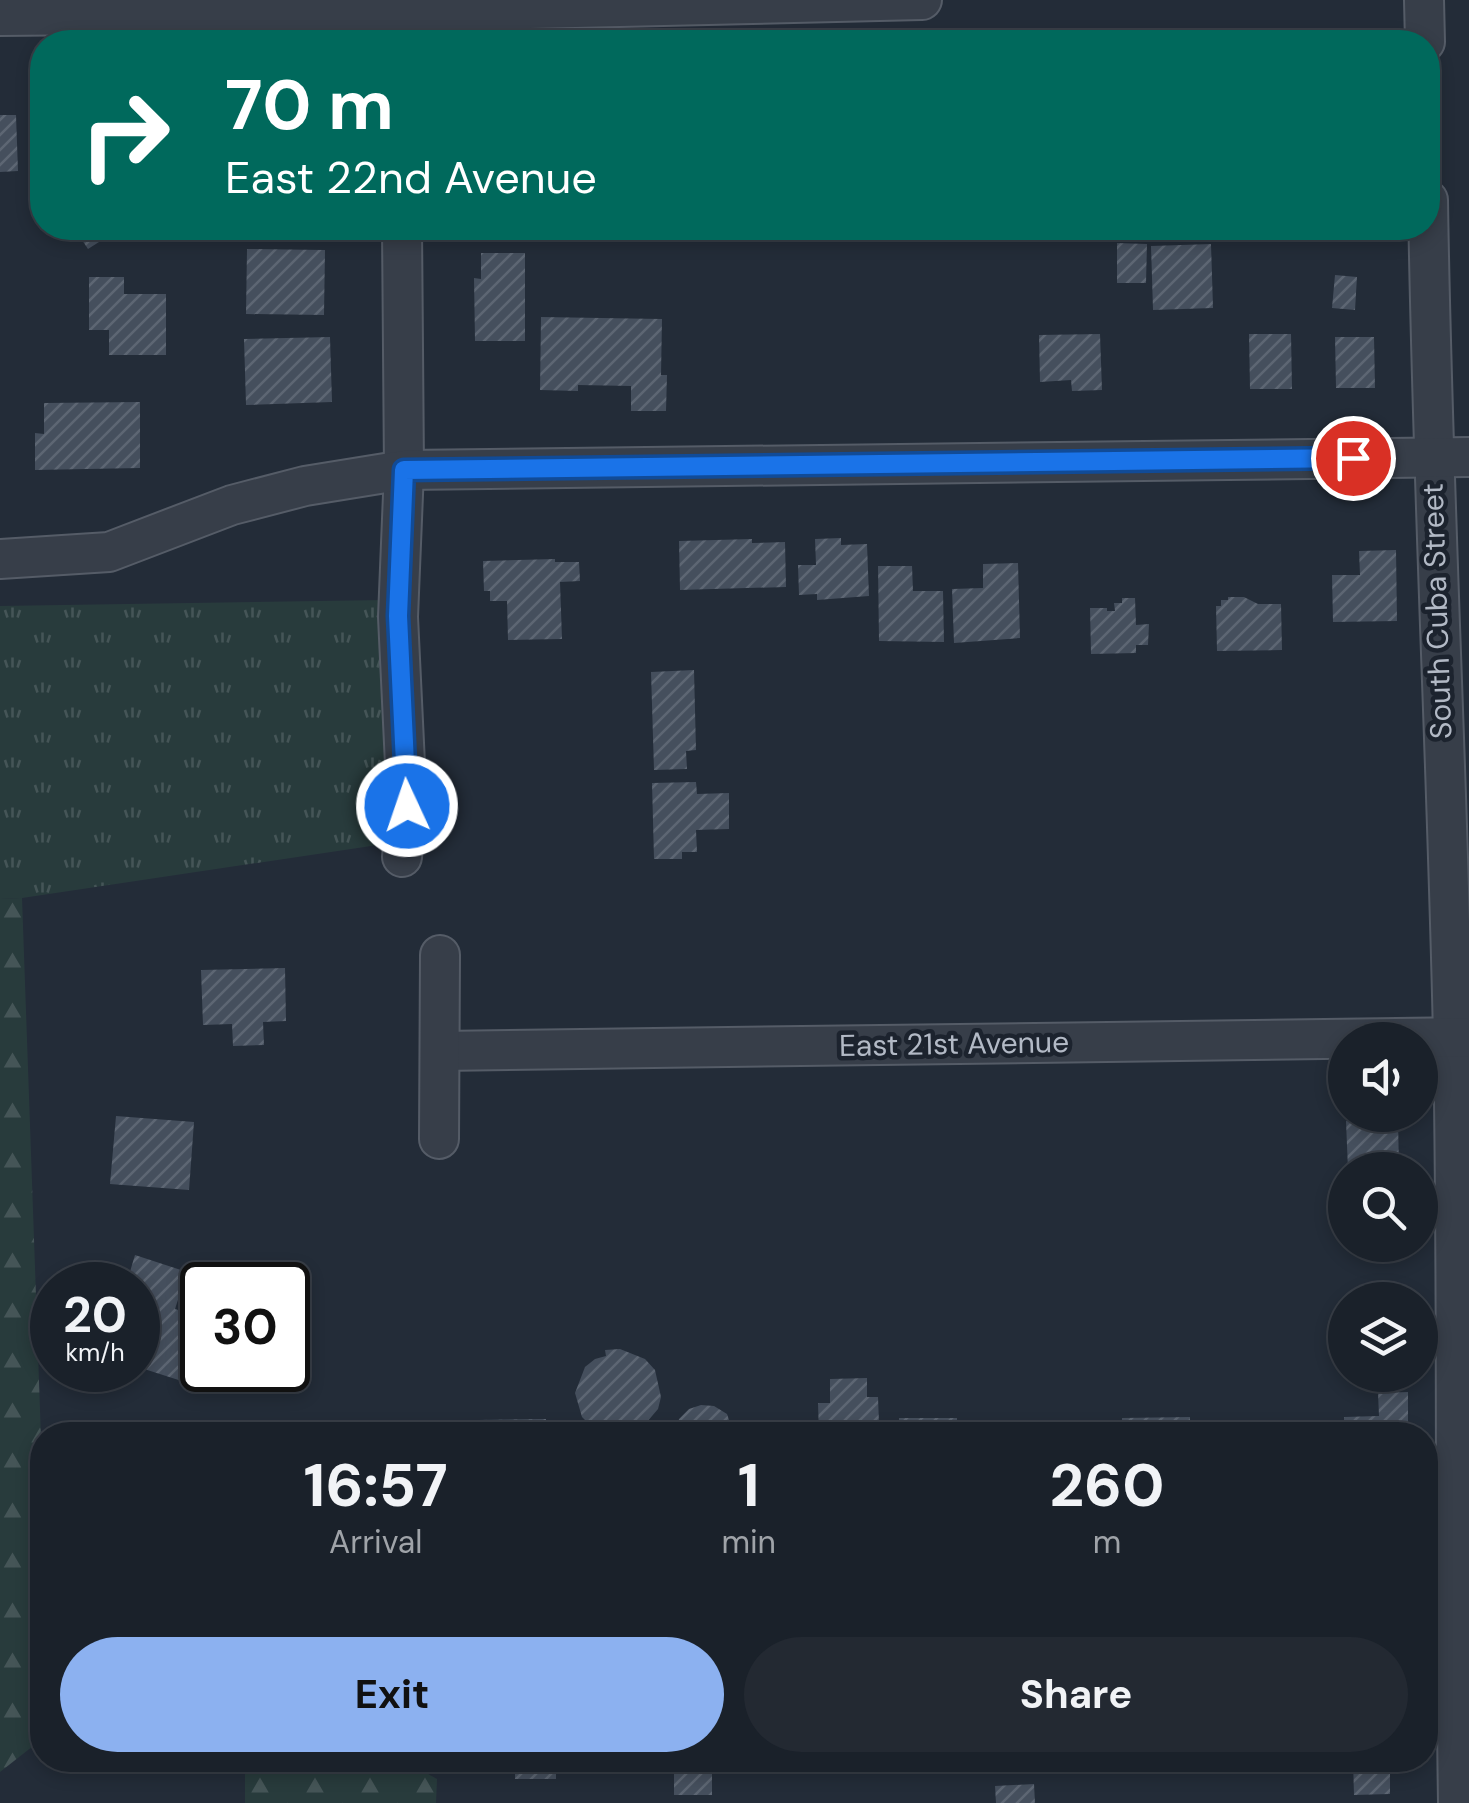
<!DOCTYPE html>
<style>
body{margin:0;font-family:"DM Sans",sans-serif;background:#232932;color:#f1f3f6;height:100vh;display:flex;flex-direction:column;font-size:38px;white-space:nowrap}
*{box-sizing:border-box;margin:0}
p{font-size:32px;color:#9fa3a8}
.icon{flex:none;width:55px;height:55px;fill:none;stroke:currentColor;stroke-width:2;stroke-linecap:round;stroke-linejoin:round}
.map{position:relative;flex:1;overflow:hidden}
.details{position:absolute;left:30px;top:1422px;width:1408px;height:350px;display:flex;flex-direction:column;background:#1a212a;border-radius:40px;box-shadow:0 5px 15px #0003,0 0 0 2px #383e47}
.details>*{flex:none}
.hud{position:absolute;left:30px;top:30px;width:1410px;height:210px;border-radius:40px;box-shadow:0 5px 15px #0003,0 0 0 2px #383e47;background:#00695c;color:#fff;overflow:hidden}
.controls{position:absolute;left:1328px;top:1022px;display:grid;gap:20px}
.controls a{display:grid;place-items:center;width:110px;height:110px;border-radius:50%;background:#1a212a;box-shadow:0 5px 15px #0003,0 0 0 2px #383e47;font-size:50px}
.speed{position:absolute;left:30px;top:1262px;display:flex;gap:20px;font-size:50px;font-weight:700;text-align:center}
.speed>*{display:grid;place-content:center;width:130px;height:130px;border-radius:50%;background:#1a212a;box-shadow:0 5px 15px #0003,0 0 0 2px #383e47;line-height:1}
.speed small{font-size:25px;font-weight:400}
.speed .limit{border:5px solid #111;border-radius:15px;background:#fff;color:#111}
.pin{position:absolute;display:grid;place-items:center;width:85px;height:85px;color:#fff;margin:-42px;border:5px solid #fff;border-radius:50%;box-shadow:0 2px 10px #0007}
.me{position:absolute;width:110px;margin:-55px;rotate:357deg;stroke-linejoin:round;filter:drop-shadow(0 0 8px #0008)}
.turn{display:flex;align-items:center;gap:35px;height:210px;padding:0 30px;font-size:45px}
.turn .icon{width:130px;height:130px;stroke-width:2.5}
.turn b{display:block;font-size:70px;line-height:85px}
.eta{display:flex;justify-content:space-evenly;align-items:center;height:170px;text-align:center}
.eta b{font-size:60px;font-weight:700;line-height:70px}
.primary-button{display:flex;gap:20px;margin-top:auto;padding:20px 30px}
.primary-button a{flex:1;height:115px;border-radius:60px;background:#8cb1f0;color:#111;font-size:40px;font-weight:700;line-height:115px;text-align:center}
.primary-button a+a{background:#232932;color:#f1f3f6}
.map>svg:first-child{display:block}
.grass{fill:url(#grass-tufts)}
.forest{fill:url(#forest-firs)}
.building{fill:url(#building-hatch)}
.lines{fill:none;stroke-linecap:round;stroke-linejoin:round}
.street-casing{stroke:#555c67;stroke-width:42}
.street{stroke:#373e49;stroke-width:38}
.route-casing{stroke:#114b97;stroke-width:25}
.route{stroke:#1a73e8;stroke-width:18}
.labels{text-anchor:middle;stroke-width:9;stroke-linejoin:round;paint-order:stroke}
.street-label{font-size:30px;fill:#b2b9c5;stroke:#1c232e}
</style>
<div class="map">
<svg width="1469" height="1803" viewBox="0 0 1469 1803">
<defs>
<pattern id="grass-tufts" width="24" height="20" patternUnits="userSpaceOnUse" patternTransform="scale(2.5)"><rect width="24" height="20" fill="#283b3c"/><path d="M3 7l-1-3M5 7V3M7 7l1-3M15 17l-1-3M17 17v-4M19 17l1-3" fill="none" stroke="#455557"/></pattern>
<pattern id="forest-firs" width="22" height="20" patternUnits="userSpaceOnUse" patternTransform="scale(2.5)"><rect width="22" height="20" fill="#283b3c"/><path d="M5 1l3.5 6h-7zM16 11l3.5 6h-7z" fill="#455557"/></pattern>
<pattern id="building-hatch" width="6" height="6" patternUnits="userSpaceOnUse" patternTransform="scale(2.5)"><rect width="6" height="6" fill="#454f5d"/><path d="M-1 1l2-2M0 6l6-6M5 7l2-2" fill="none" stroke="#5d6673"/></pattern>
</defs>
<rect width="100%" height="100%" fill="#232c38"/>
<path class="grass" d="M 387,600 L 391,843 L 22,898 L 0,899 L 0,606 Z"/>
<g class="forest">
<path d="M 22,898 L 42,1467 L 42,1739 L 0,1772 L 0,899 Z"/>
<path d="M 245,1760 L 403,1760 L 437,1779 L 436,1803 L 245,1803 Z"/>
</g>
<g class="building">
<path d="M 0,115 L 16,115 L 18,171 L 0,172 Z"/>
<path d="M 74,228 L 121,228 L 88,249 Z"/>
<path d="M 1117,243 L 1147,244 L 1146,283 L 1117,283 Z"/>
<path d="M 1211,244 L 1213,308 L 1153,310 L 1151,246 Z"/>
<path d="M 247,249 L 325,250 L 324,315 L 246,314 Z"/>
<path d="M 481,253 L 525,253 L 525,341 L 475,341 L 474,278 L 481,279 Z"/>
<path d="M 1335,275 L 1357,277 L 1355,310 L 1332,308 Z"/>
<path d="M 89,277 L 124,277 L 124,294 L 166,294 L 166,355 L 109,355 L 109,330 L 89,330 Z"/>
<path d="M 541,317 L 662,319 L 661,375 L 667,375 L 666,411 L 631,411 L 631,386 L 578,385 L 578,391 L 540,390 Z"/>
<path d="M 1100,334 L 1102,390 L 1072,391 L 1071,380 L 1040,382 L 1039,335 Z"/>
<path d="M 1249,334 L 1291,334 L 1292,389 L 1250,389 Z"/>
<path d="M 330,337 L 332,402 L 246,405 L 244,339 Z"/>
<path d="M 1335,337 L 1374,337 L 1375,388 L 1336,388 Z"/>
<path d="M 140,402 L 140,468 L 35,470 L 35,433 L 44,434 L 44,403 Z"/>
<path d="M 841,538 L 841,545 L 867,544 L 869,596 L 817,600 L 817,594 L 799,595 L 798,565 L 816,565 L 815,539 Z"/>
<path d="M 752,539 L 752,543 L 785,542 L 786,587 L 680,590 L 679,541 Z"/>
<path d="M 1396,550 L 1397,621 L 1333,622 L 1332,575 L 1360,575 L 1359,551 Z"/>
<path d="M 555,559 L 555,562 L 579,562 L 580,581 L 560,582 L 562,639 L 508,640 L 507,601 L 490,601 L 490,591 L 484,591 L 483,561 Z"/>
<path d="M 1018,563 L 1020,638 L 954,643 L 952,589 L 983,588 L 983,564 Z"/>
<path d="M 878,566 L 912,566 L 913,591 L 943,591 L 944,642 L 879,641 Z"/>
<path d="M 1228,597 L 1244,597 L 1258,604 L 1281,604 L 1282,650 L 1217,651 L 1216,606 L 1221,606 L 1221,600 L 1228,600 Z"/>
<path d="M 1122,598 L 1135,598 L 1136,625 L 1149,624 L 1148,645 L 1136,645 L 1136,653 L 1091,654 L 1090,608 L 1107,608 L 1107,611 L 1115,611 L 1114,603 L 1122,603 Z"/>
<path d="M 694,670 L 696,750 L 686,751 L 687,769 L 654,770 L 651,672 Z"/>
<path d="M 696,782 L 697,794 L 729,793 L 729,829 L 696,830 L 697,852 L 682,852 L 682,859 L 654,859 L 652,783 Z"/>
<path d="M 285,968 L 286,1021 L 263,1022 L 264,1045 L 233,1046 L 232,1024 L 203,1025 L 201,970 Z"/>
<path d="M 116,1116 L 194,1122 L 189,1190 L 110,1184 Z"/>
<path d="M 1398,1119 L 1399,1170 L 1348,1170 L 1346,1121 Z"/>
<path d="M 135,1255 L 187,1272 L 175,1309 L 199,1317 L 202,1309 L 202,1370 L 227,1370 L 219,1393 L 138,1367 L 138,1327 L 148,1330 L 156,1303 L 138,1297 L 138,1285 L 126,1285 Z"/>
<path d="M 620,1349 L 645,1359 L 655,1370 L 661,1397 L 658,1409 L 639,1431 L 607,1435 L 598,1433 L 582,1417 L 575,1393 L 585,1367 L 595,1359 L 606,1356 L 605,1350 Z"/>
<path d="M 867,1378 L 867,1397 L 878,1397 L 879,1423 L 855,1424 L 855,1435 L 819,1435 L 818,1403 L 830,1403 L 830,1379 Z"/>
<path d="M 1408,1392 L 1408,1435 L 1344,1435 L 1344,1417 L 1379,1416 L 1378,1393 Z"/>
<path d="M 701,1405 L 714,1406 L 727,1414 L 734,1435 L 675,1435 L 679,1419 L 689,1409 Z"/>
<path d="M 1190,1417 L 1190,1435 L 1122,1435 L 1122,1418 Z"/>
<rect x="899" y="1418" width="58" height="17"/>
<path d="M 546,1419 L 546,1435 L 478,1435 L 478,1420 Z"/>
<path d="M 1334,1420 L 1334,1435 L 1269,1435 L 1269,1424 Z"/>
<path d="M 1258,1424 L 1258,1435 L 1194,1435 L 1194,1427 Z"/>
<rect x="967" y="1427" width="57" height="8"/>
<path d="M 1104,1427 L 1104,1435 L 1047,1435 L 1047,1428 Z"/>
<rect x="515" y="1760" width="41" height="19"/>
<rect x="674" y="1760" width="38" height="35"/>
<path d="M 1353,1760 L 1390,1760 L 1390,1794 L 1354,1795 Z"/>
<path d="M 1034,1784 L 1035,1803 L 996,1803 L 995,1786 Z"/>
</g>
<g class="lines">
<g class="street-casing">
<g id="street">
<path d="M 1424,0 L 1425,42"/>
<path d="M 0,16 L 400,12 L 922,0"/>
<path d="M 1428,200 C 1432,479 1447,758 1453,1037 C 1458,1293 1454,1548 1458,1803"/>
<path d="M 402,228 L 404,470 L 398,617 L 407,806 L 402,857"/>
<path d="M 0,559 L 109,552 L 232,505 L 305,486 L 404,470 L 1469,457"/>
<path d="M 440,1051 L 1469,1037"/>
<path d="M 439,1139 L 440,955"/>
</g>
</g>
<use href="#street" class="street"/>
</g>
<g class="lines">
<g class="route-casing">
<path id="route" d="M 407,806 L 398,616 L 404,470 L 1353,458"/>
</g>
<use href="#route" class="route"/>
</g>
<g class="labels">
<g class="street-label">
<text transform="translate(1437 611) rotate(-92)" y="10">South Cuba Street</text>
<text transform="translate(954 1044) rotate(-1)" y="10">East 21st Avenue</text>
</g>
</g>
</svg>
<div class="controls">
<a><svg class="icon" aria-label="sound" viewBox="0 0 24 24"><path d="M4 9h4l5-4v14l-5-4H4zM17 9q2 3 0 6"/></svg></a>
<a><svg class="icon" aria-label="search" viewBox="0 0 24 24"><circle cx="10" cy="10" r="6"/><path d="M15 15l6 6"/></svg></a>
<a><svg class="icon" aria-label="layers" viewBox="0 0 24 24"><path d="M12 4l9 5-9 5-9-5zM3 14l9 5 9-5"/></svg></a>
</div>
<div class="speed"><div>20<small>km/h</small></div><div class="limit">30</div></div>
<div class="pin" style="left:1353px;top:458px;background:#d93025"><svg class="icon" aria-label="arrive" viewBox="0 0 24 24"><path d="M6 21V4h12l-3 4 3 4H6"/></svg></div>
<svg class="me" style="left:407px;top:806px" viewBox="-20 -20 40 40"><circle r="17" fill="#1a73e8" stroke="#fff" stroke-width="3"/><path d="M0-11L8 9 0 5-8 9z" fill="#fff"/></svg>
<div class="hud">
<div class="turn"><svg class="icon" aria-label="right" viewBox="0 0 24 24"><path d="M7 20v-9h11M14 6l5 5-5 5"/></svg><div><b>70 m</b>East 22nd Avenue</div></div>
</div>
<section class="details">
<div class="eta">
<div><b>16:57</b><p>Arrival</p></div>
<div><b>1</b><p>min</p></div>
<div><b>260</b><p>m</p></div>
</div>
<div class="primary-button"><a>Exit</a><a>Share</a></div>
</section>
</div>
